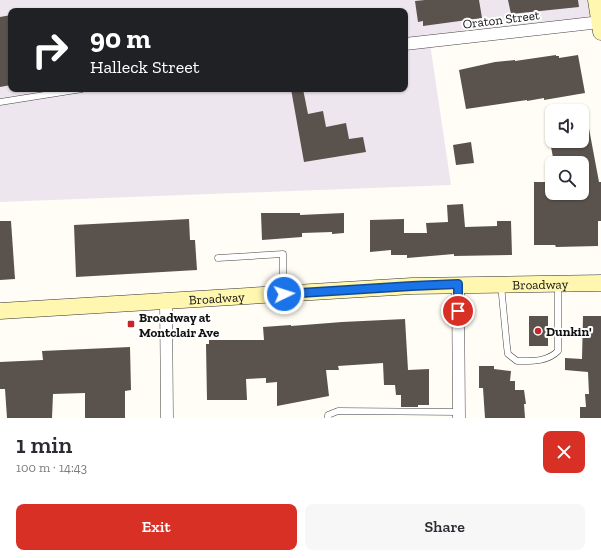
<!DOCTYPE html>
<meta charset="utf-8">
<style>
body{margin:0;font-family:"Zilla Slab",serif;background:#f7f7f7;color:#2b2b33;height:100vh;display:flex;flex-direction:column;font-size:15px;white-space:nowrap}
*{box-sizing:border-box;margin:0}
p{font-size:13px;color:#7c7c81}
.icon{flex:none;width:22px;height:22px;fill:none;stroke:currentColor;stroke-width:2;stroke-linecap:round;stroke-linejoin:round}
.map{position:relative;height:418px;overflow:hidden}
.side{display:flex;flex-direction:column;background:#fff;flex:1}
.side>*{flex:none}
.banner{position:absolute;left:8px;top:8px;width:400px;height:84px;border-radius:8px;box-shadow:0 1px 3px #0004;background:#202124;color:#fff;overflow:hidden}
.fabs{position:absolute;left:545px;top:104px;display:grid;gap:8px}
.fabs a{display:grid;place-items:center;width:44px;height:44px;border-radius:8px;background:#fff;box-shadow:0 1px 3px #0004;font-size:20px}
.pin{position:absolute;display:grid;place-items:center;width:34px;height:34px;color:#fff;margin:-17px;border:2px solid #fff;border-radius:50%;box-shadow:0 1px 4px #0007}
.me{position:absolute;width:44px;margin:-22px;rotate:86deg;stroke-linejoin:round;filter:drop-shadow(0 0 3px #0008)}
.turn{display:flex;align-items:center;gap:14px;height:84px;padding:0 16px;font-size:18px}
.turn .icon{width:52px;height:52px;stroke-width:2.5}
.turn b{display:block;font-size:28px;line-height:34px}
.round{display:grid;place-items:center;flex:none;width:42px;height:42px;border-radius:8px;background:#f7f7f7}
.overview{display:flex;align-items:center;justify-content:space-between;height:68px;padding:0 16px}
h1{font-size:24px;font-weight:600;line-height:30px}
.primary-button{display:flex;gap:8px;margin-top:auto;padding:8px 16px}
.primary-button a{flex:1;height:46px;border-radius:8px;background:#d93025;color:#fff;font-size:16px;font-weight:600;line-height:46px;text-align:center}
.primary-button a+a{background:#f7f7f7;color:#2b2b33}
.map>svg:first-child{display:block}
.industrial{fill:#eee6ef;fill-rule:evenodd}
.building{fill:#5a524d}
.lines{fill:none;stroke-linecap:round;stroke-linejoin:round}
.lane-casing{stroke:#444;stroke-width:7}
.street-casing{stroke:#444;stroke-width:13}
.secondary-casing{stroke:#333;stroke-width:17}
.lane{stroke:#fff;stroke-width:6}
.street{stroke:#fff;stroke-width:12}
.secondary{stroke:#fff6b0;stroke-width:16}
.route-casing{stroke:#114b97;stroke-width:10}
.route{stroke:#1a73e8;stroke-width:7}
.poi-dot{fill:#c4262e;stroke:#fff;stroke-width:1.5}
.labels{text-anchor:middle;stroke-width:4;stroke-linejoin:round;paint-order:stroke}
.street-label{font-size:13px;fill:#111;stroke:#fff}
.poi-label{font-size:13px;font-weight:bold;fill:#111;stroke:#fff;text-anchor:start}
</style>
<div class="map">
<svg width="601" height="418" viewBox="0 0 601 418">
<rect width="100%" height="100%" fill="#fffdf5"/>
<path class="industrial" d="M 0,0 L 601,0 L 599,20 L 429,37 L 451,185 L 0,202 ZM 11,11 L 405,11 L 405,89 L 11,89 Z"/>
<g class="building">
<path d="M 425,0 L 479,0 L 482,18 L 423,26 L 423,21 L 418,22 L 415,1 Z"/>
<path d="M 508,0 L 578,0 L 579,7 L 511,14 Z"/>
<path d="M 11,15 L 11,85 L 0,87 L 0,17 Z"/>
<path d="M 556,55 L 556,56 L 559,56 L 559,58 L 578,55 L 585,93 L 544,100 L 544,98 L 527,101 L 527,100 L 466,109 L 459,70 L 495,62 L 515,60 L 515,61 Z"/>
<path d="M 291,89 L 303,89 L 308,114 L 323,111 L 326,127 L 346,123 L 349,139 L 363,137 L 366,152 L 304,162 Z"/>
<path d="M 587,118 L 599,182 L 601,182 L 601,221 L 598,221 L 598,246 L 556,247 L 555,245 L 534,245 L 534,182 L 552,182 L 552,193 L 582,193 L 582,163 L 554,163 L 550,141 L 582,141 L 582,119 Z"/>
<path d="M 471,142 L 474,163 L 456,165 L 453,145 Z"/>
<path d="M 463,204 L 465,227 L 497,226 L 497,221 L 511,221 L 512,255 L 454,256 L 454,254 L 407,258 L 407,255 L 391,255 L 391,250 L 370,252 L 370,220 L 404,219 L 404,233 L 427,233 L 426,223 L 448,222 L 447,205 Z"/>
<path d="M 261,213 L 300,213 L 300,215 L 344,213 L 344,233 L 332,234 L 332,232 L 302,233 L 302,237 L 262,240 Z"/>
<path d="M 189,219 L 190,240 L 195,240 L 197,270 L 76,277 L 74,225 Z"/>
<path d="M 0,221 L 11,221 L 15,279 L 0,280 Z"/>
<rect x="529" y="316" width="19" height="30"/>
<path d="M 583,316 L 601,316 L 601,418 L 580,418 L 580,407 L 586,407 L 585,394 L 589,394 L 588,372 L 565,370 L 565,358 L 582,359 Z"/>
<path d="M 405,319 L 408,370 L 429,369 L 429,405 L 418,405 L 418,407 L 401,407 L 401,395 L 396,395 L 395,385 L 384,385 L 383,363 L 338,366 L 339,370 L 326,370 L 329,396 L 277,406 L 277,382 L 266,383 L 266,378 L 246,379 L 247,400 L 207,400 L 206,344 L 209,344 L 209,340 L 264,340 L 263,327 L 291,325 L 291,326 L 342,322 Z"/>
<path d="M 130,347 L 131,390 L 125,391 L 125,418 L 85,418 L 85,393 L 53,394 L 52,418 L 7,418 L 5,389 L 0,389 L 0,362 L 43,360 L 42,351 Z"/>
<path d="M 479,366 L 494,366 L 494,369 L 511,371 L 510,381 L 515,381 L 515,390 L 524,390 L 526,404 L 524,404 L 525,418 L 485,418 L 483,388 L 479,388 Z"/>
</g>
<g class="lines">
<g class="lane-casing">
<g id="lane">
<path d="M 0,102 L 82,89"/>
<path d="M 218,258 L 283,254 L 283,294"/>
<path d="M 501,285 L 507,347 L 508,354 L 517,361 C 532,361 547,362 558,351 L 558,284"/>
<path d="M 328,418 L 328,415 L 338,411 L 459,412"/>
</g>
</g>
<g class="street-casing">
<g id="street">
<path d="M 405,44 L 601,22"/>
<path d="M 458,285 L 459,418"/>
<path d="M 166,301 L 167,418"/>
</g>
</g>
<g class="secondary-casing">
<g id="secondary">
<path d="M 596,0 L 601,32"/>
<path id="s1" d="M 0,311 L 412,286 L 601,283"/>
</g>
</g>
<use href="#lane" class="lane"/>
<use href="#street" class="street"/>
<use href="#secondary" class="secondary"/>
</g>
<g class="lines">
<g class="route-casing">
<path id="route" d="M 284,294 L 412,286 L 458,284 L 458,311"/>
</g>
<use href="#route" class="route"/>
</g>
<g class="poi-dot">
<rect x="127" y="320" width="8" height="8" rx="2"/>
<circle cx="538" cy="331" r="4"/>
</g>
<g class="labels">
<g class="street-label">
<text transform="translate(501 19) rotate(-7)" y="5">Oraton Street</text>
<text dy="5" stroke="none"><textPath href="#s1" startOffset="541">Broadway</textPath></text>
<text dy="5" stroke="none"><textPath href="#s1" startOffset="217">Broadway</textPath></text>
</g>
<g class="poi-label">
<text x="139" y="322">Broadway at<tspan x="139" dy="15">Montclair Ave</tspan></text>
<text x="546" y="336">Dunkin'</text>
</g>
</g>
</svg>
<div class="fabs">
<a><svg class="icon" aria-label="sound" viewBox="0 0 24 24"><path d="M4 9h4l5-4v14l-5-4H4zM17 9q2 3 0 6"/></svg></a>
<a><svg class="icon" aria-label="search" viewBox="0 0 24 24"><circle cx="10" cy="10" r="6"/><path d="M15 15l6 6"/></svg></a>
</div>
<div class="pin" style="left:458px;top:311px;background:#d93025"><svg class="icon" aria-label="arrive" viewBox="0 0 24 24"><path d="M6 21V4h12l-3 4 3 4H6"/></svg></div>
<svg class="me" style="left:284px;top:294px" viewBox="-20 -20 40 40"><circle r="17" fill="#1a73e8" stroke="#fff" stroke-width="3"/><path d="M0-11L8 9 0 5-8 9z" fill="#fff"/></svg>
<div class="banner">
<div class="turn"><svg class="icon" aria-label="right" viewBox="0 0 24 24"><path d="M7 20v-9h11M14 6l5 5-5 5"/></svg><div><b>90 m</b>Halleck Street</div></div>
</div>
</div>
<section class="side">
<div class="overview"><div><h1>1 min</h1><p>100 m · 14:43</p></div><a class="round" style="background:#d93025;color:#fff"><svg class="icon" aria-label="close" viewBox="0 0 24 24"><path d="M6 6l12 12M18 6L6 18"/></svg></a></div>
<div class="primary-button"><a>Exit</a><a>Share</a></div>
</section>
